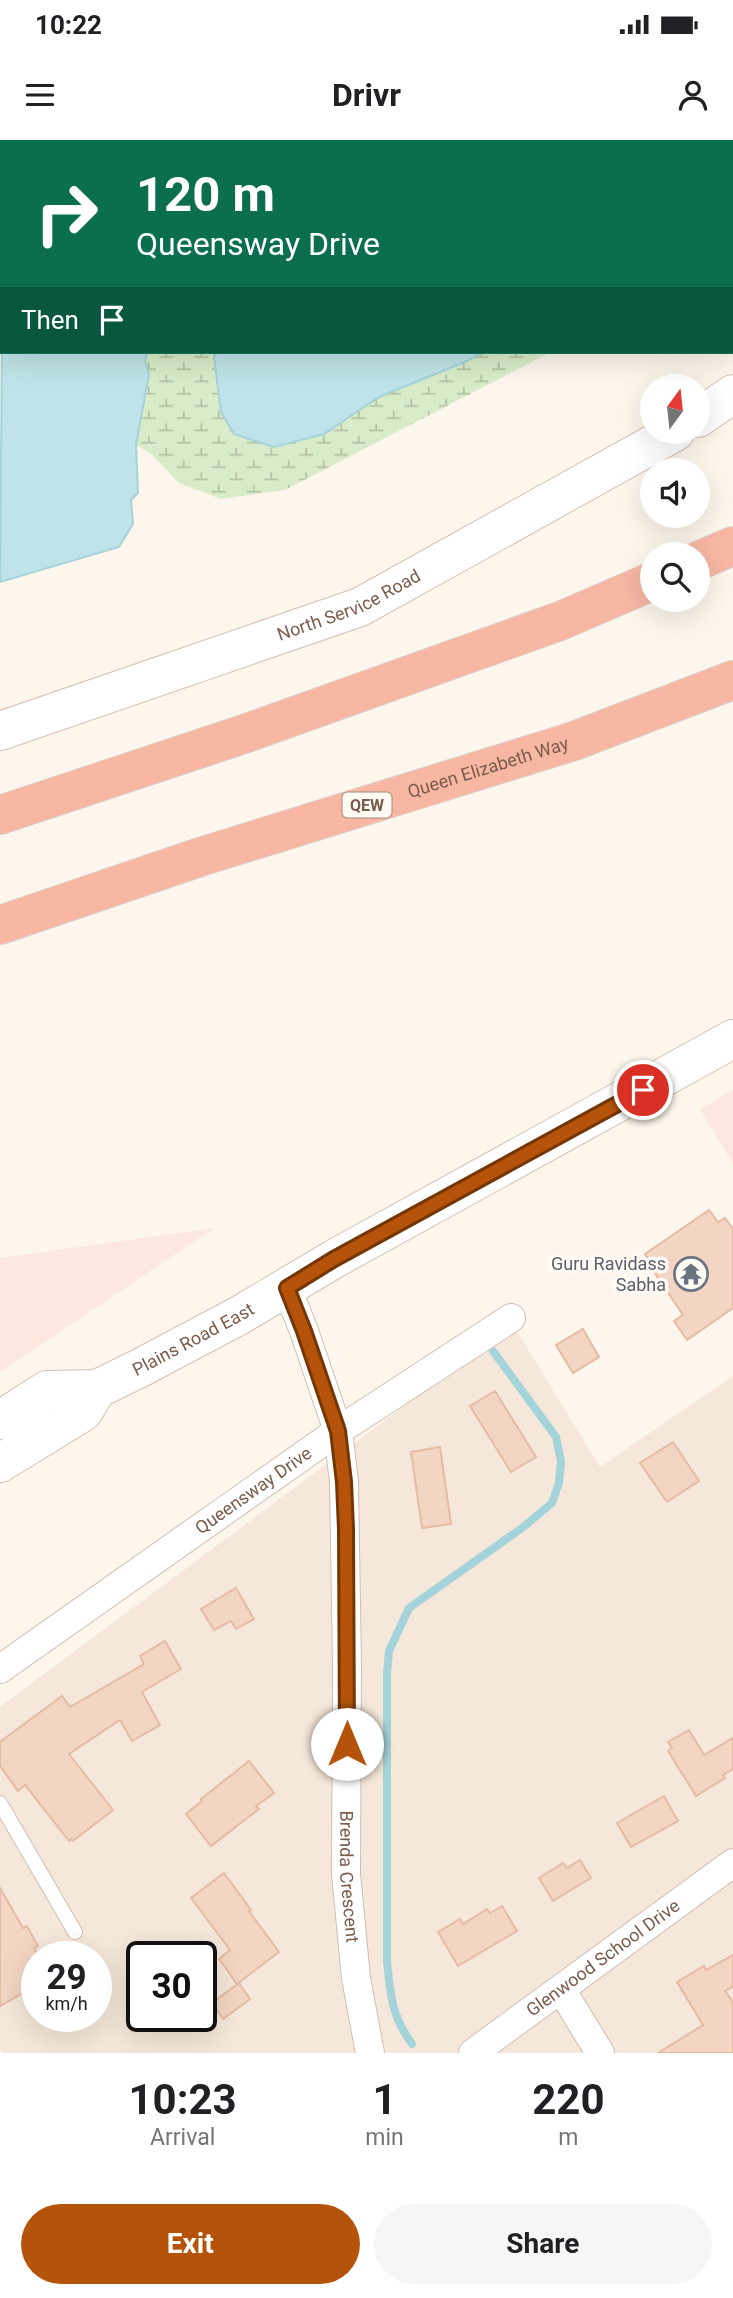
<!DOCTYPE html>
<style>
body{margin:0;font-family:Roboto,sans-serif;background:#f6f6f6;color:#202124;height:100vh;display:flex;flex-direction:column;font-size:26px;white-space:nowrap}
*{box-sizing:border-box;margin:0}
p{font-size:23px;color:#757577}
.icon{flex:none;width:38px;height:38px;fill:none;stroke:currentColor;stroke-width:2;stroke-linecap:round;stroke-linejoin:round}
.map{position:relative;height:1913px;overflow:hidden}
.details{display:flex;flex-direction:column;background:#fff;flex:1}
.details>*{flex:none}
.guide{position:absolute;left:0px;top:0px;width:733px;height:214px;box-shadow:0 7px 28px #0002;background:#0b6e4f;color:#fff;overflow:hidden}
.needle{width:46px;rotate:15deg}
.tools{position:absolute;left:640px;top:234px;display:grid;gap:14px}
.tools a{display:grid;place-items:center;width:70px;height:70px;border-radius:50%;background:#fff;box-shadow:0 7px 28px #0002;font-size:35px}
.speed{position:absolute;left:21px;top:1801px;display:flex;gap:14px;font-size:35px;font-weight:700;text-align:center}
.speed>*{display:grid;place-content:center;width:91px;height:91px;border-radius:50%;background:#fff;box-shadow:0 7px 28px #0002;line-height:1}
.speed small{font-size:18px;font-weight:400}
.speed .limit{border:4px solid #111;border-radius:10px;background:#fff;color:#111}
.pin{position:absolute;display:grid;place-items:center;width:60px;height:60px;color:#fff;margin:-30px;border:4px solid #fff;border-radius:50%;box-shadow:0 2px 7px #0007}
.me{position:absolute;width:77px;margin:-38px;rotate:0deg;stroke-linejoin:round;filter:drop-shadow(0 0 5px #0008)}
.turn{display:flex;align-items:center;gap:24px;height:147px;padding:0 21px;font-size:32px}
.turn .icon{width:91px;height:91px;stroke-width:2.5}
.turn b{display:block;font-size:49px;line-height:60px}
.then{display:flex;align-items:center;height:66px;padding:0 21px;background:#0003;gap:14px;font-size:26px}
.eta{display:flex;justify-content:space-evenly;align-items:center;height:119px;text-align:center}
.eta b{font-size:42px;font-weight:700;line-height:49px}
.cta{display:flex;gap:14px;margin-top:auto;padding:14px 21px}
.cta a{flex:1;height:80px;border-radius:42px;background:#b45309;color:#fff;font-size:28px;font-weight:700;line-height:80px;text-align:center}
.cta a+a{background:#f6f6f6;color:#202124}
.status{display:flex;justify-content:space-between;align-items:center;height:49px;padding:0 35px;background:#fff;direction:ltr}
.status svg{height:19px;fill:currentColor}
header{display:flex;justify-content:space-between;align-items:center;height:91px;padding:0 21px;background:#fff;font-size:32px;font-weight:700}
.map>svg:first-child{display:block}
.residential{fill:#f5e8da;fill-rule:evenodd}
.commercial{fill:#fde8e0}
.wetland{fill:url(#wetland-marsh)}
.water{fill:#bfe3e8;stroke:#a5d3da;stroke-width:2}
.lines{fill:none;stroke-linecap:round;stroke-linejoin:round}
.stream{stroke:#a5d3da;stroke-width:8}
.building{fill:#f3d5c3;stroke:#e6bba3;stroke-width:2}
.lane-casing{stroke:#d1beb0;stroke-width:16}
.street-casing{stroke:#d1beb0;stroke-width:30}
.secondary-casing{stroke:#d6c0b0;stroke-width:40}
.highway-casing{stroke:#dad1cd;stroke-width:40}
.lane{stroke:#fff;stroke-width:14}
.street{stroke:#fff;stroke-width:28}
.secondary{stroke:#fff;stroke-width:38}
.highway{stroke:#f7b7a3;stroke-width:38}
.route-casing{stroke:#753606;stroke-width:18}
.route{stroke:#b45309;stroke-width:12}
.labels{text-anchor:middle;stroke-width:7;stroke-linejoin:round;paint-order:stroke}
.shield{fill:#fffaf3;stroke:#a28b7f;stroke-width:2}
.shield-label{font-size:16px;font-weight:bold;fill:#7a5c4d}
.street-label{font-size:18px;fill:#7a5c4d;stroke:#fffaf3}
.worship-label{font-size:18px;fill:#5b616d;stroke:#fffaf3;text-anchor:end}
</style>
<div class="status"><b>10:22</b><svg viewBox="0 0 49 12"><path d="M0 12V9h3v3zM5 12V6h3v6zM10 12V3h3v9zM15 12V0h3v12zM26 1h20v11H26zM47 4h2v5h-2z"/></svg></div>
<header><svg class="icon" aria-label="menu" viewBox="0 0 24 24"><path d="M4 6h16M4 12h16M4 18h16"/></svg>Drivr<svg class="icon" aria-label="person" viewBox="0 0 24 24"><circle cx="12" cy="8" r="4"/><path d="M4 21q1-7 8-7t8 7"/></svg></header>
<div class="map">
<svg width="733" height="1913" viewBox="0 0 733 1913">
<defs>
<pattern id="wetland-marsh" width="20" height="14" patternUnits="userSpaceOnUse" patternTransform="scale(1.75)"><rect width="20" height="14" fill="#d8ecc9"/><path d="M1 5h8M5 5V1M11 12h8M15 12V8" fill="none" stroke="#b4c2a5"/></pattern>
</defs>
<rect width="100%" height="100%" fill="#fdf6ec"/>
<path class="residential" d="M 513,1185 L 600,1327 L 733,1236 L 733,1913 L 2,1913 L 0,1909 L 0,1567 ZM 37,1816 L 96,1816 L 96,1876 L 37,1876 ZM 142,1816 L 201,1816 L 201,1876 L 142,1876 Z"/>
<g class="commercial">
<path d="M 733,950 L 733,1024 L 700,969 Z"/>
<path d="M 214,1088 L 0,1232 L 0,1118 Z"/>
</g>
<path class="wetland" d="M 147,212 L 219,212 L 214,216 L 221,272 L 234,294 L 324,294 L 379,257 L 467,221 L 482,212 L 551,212 L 285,350 L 221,359 L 179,343 L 150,313 L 136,305 L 149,234 L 145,220 Z"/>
<g class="water">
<path d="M 481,0 L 733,0 L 733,113 L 732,114 L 732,2 L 481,2 Z"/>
<path d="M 2,202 L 2,212 L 147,212 L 145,220 L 149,234 L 136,305 L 138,353 L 131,360 L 133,384 L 119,407 L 0,442 Z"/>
<path d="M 219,212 L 482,212 L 467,221 L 379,257 L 324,294 L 274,307 L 234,294 L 221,272 L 214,216 Z"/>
</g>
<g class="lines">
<path class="stream" d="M 412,1904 C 391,1874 391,1857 387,1822 L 387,1533 L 389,1511 L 409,1468 L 522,1388 L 552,1363 L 559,1343 L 561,1321 L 556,1297 L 487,1203"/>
</g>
<g class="building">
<path d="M 709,1070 L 718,1082 L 725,1078 L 733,1089 L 733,1168 L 687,1200 L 674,1181 L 683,1175 L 650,1126 L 652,1125 L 645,1114 Z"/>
<path d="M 583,1189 L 599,1217 L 573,1233 L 556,1205 Z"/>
<path d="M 495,1251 L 536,1317 L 511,1332 L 470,1266 Z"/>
<path d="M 673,1302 L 699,1341 L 667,1362 L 640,1323 Z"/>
<path d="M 440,1307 L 451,1384 L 422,1388 L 411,1312 Z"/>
<path d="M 236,1448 L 254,1479 L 236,1489 L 231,1481 L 214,1490 L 201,1469 Z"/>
<path d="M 165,1501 L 181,1529 L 142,1552 L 160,1585 L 132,1601 L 120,1580 L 69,1614 L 113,1670 L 73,1701 L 71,1699 L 69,1701 L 25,1645 L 18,1651 L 0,1626 L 0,1602 L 62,1556 L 70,1567 L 144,1524 L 140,1516 Z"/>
<path d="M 689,1590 L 704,1615 L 733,1598 L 733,1629 L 723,1635 L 725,1638 L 696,1656 L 668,1611 L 672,1608 L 668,1602 Z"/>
<path d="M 249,1621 L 274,1653 L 256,1666 L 259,1669 L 211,1706 L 186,1674 L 202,1661 L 201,1659 Z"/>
<path d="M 664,1656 L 678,1681 L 631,1707 L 617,1683 Z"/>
<path d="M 580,1720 L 591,1738 L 553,1761 L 539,1738 L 563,1723 L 567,1728 Z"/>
<path d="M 224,1733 L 251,1770 L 249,1771 L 279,1812 L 237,1844 L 219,1819 L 230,1810 L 191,1758 Z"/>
<path d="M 0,1748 L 23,1788 L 27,1786 L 38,1806 L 34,1808 L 37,1813 L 37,1845 L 0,1866 Z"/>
<path d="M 502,1766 L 517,1791 L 458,1826 L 438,1792 L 460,1779 L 463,1784 L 487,1769 L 490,1773 Z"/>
<path d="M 733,1815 L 733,1847 L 725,1851 L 733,1862 L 733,1913 L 658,1913 L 703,1885 L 677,1842 L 704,1826 L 706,1830 Z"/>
<path d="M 239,1843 L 250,1859 L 223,1879 L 212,1863 Z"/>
</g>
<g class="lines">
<g class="lane-casing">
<path id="lane" d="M 0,1663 L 75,1792"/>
</g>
<g class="street-casing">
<g id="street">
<path id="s1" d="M 287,1148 L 304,1191 L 338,1291 L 344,1342 L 347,1525 L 346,1734 L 356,1838 L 370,1913"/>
<path id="s2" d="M 0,1529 L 338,1291 L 511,1178"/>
<path d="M 561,1849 L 600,1913"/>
<path id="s3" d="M 473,1913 L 733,1723"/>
</g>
</g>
<g class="secondary-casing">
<g id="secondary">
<path d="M 698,278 L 733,254"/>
<path id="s4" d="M 0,591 L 360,467 L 675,292"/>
<path id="s5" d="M 0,1280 L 47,1250 L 97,1249 L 140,1228 L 240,1175 L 334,1119 L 733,899"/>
<path d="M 0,1323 L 83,1272 L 97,1249"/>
</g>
</g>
<g class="highway-casing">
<g id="highway">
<path d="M 698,421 L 733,406"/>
<path d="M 0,675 L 244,594 L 560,481 L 653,441"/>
<path id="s6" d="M 0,785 L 200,717 L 574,601 L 733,540"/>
</g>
</g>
<use href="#lane" class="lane"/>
<use href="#street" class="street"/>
<use href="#secondary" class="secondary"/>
<use href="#highway" class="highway"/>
</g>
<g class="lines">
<g class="route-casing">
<path id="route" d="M 347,1604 L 346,1389 L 344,1342 L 338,1291 L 304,1191 L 287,1148 L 334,1119 L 643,950"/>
</g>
<use href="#route" class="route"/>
</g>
<defs>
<g id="temple-ring" transform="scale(1.75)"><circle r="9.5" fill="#fffaf3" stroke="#6b7280" stroke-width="1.5"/><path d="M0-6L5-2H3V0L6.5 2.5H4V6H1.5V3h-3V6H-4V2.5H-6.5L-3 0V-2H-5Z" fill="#6b7280"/></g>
</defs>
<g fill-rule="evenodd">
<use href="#temple-ring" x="691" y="1134"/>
</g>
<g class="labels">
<rect class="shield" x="342.5" y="652.5" width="49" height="25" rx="5"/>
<g class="shield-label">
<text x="367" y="671">QEW</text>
</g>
<g class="street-label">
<text dy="6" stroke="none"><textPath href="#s4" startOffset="371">North Service Road</textPath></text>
<text dy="6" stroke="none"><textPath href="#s6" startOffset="513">Queen Elizabeth Way</textPath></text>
<text dy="6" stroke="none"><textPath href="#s5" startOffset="214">Plains Road East</textPath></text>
<text dy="6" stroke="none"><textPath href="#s2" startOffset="310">Queensway Drive</textPath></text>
<text dy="6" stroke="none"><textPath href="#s1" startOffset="598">Brenda Crescent</textPath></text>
<text dy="6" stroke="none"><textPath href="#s3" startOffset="161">Glenwood School Drive</textPath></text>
</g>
<g class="worship-label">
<text x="666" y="1130">Guru Ravidass<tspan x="666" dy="21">Sabha</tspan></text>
</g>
</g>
</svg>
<div class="tools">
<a><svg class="needle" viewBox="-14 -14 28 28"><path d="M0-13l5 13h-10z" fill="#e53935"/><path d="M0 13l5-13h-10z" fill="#757577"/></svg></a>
<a><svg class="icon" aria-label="sound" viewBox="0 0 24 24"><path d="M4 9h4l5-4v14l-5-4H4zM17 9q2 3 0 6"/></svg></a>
<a><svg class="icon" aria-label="search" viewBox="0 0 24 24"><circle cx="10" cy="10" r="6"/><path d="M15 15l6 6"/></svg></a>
</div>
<div class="speed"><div>29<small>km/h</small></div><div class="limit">30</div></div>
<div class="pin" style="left:643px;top:950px;background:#d93025"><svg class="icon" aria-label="arrive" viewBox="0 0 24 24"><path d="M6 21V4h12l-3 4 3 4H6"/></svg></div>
<svg class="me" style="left:347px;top:1604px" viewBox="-20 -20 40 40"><circle r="19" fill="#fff"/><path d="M0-13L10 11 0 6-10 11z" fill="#b45309"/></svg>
<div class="guide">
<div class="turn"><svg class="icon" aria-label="right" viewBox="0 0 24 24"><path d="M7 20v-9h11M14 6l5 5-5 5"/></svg><div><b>120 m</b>Queensway Drive</div></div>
<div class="then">Then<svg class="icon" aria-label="arrive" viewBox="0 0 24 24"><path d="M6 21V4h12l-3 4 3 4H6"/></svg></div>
</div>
</div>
<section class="details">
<div class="eta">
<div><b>10:23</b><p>Arrival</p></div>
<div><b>1</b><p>min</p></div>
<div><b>220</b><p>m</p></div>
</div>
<div class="cta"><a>Exit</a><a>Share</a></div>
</section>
